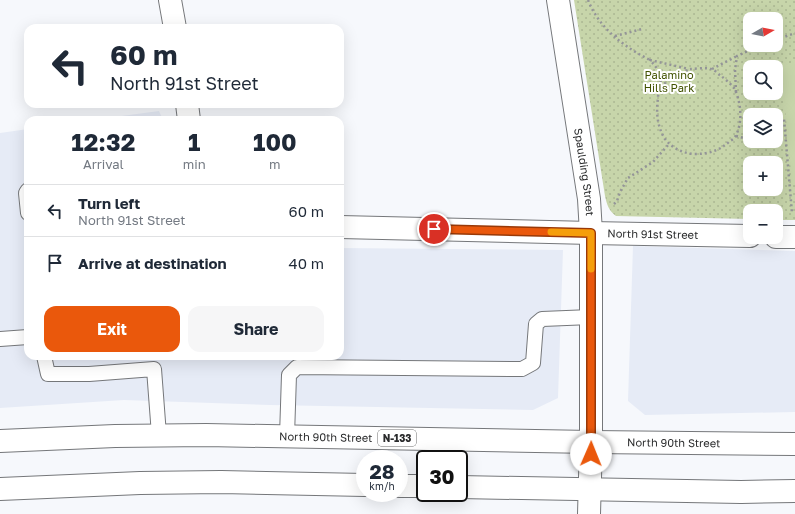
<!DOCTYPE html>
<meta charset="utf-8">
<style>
body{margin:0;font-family:"Golos Text",sans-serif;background:#f6f6f7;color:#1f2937;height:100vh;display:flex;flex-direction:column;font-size:15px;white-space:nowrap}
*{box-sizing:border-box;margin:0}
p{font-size:13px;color:#747a83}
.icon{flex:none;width:22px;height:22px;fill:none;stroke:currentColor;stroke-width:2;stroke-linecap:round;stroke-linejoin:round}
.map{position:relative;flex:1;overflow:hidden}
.details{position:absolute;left:24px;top:116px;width:320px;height:244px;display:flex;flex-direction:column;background:#fff;border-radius:12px;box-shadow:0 4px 16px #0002}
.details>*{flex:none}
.top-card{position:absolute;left:24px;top:24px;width:320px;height:84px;border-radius:12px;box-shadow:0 4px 16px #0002;background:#fff;color:#1f2937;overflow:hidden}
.needle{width:26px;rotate:81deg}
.controls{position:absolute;left:743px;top:12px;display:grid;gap:8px}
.controls a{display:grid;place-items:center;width:40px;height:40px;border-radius:8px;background:#fff;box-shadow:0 4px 16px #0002;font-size:20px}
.speed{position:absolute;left:356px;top:450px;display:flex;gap:8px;font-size:20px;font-weight:700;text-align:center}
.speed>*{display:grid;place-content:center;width:52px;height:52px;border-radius:50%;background:#fff;box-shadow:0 4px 16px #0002;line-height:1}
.speed small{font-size:10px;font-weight:400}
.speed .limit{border:2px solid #111;border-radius:6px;background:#fff;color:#111}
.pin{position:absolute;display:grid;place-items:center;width:34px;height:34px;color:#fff;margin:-17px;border:2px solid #fff;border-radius:50%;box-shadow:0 1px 4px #0007}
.me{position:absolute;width:44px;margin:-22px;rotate:1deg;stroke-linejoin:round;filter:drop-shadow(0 0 3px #0008)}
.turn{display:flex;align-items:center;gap:14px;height:84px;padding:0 20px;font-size:18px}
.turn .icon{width:52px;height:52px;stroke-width:2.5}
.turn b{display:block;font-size:28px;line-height:34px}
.eta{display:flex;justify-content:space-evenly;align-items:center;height:68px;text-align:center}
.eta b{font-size:24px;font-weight:700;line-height:28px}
.action{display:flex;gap:8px;margin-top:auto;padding:8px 20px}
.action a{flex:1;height:46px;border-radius:12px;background:#ea580c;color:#fff;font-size:16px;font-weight:700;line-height:46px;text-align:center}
.action a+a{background:#f6f6f7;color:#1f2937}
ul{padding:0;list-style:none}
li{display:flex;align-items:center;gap:12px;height:52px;padding:0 20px;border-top:1px solid #e0e1e3}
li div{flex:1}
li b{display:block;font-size:15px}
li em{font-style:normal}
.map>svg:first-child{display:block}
.built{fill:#e6ebf6}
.grass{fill:url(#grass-dots);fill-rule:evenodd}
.pitch{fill:#c7d5aa}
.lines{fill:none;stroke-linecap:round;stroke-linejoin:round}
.service-casing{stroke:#75777a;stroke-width:16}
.minor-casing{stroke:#75777a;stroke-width:24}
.primary-casing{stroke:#75777a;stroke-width:24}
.path{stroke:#949598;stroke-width:2.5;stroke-dasharray:2 3;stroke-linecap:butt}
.service{stroke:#fff;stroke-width:14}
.minor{stroke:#fff;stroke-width:22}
.primary{stroke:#fff;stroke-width:22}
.route-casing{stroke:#983908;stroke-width:10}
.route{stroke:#ea580c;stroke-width:7}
.slow{stroke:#f59e0b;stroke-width:7}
.labels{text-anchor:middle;stroke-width:4;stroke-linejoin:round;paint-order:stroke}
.shield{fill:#fff;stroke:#6a6b6b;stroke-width:1}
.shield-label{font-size:10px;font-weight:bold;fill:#2a2b2c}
.park-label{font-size:11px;fill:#415200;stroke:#fff}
.street-label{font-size:11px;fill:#2a2b2c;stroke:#fff}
</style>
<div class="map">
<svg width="795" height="514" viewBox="0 0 795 514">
<defs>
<pattern id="grass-dots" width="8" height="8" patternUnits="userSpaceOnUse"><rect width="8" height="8" fill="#c7d5aa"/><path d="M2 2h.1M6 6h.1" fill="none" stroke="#abb792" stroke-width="1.8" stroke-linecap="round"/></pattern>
</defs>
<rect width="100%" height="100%" fill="#f6f8fc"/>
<g class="built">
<path d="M 159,111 L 163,120 L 92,120 Z"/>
<path d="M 28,129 L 28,356 L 340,356 L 340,248 L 563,250 L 558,398 L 533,410 L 270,405 L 124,400 L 0,408 L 0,133 Z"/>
<path d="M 633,246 L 795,251 L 795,412 L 645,415 L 628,401 Z"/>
</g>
<path class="grass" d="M 574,0 L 795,0 L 795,220 L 776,220 L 776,211 L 750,211 L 750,219 L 616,216 C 609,211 607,205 605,196 ZM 750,19 L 776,19 L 776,45 L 750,45 ZM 750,67 L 776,67 L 776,93 L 750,93 ZM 750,115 L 776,115 L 776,141 L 750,141 ZM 750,163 L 776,163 L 776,189 L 750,189 Z"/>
<path class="pitch" d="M 795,63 L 795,182 L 792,183 L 781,64 Z"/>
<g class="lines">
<g class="service-casing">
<g id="service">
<path d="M 28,190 L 26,193 L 28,213"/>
<path d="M 0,339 L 28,337"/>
<path d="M 44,356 L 48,374 L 89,374 L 154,369 L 159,435"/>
<path d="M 287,436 L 289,375 L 297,367 L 522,369 L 533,363 L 536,324 L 542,319 L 591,317"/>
</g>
</g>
<g class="minor-casing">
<g id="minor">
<path d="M 170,0 L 175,28"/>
<path id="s1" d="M 558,0 L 589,199 L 591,233 L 591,442 L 589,514"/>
<path d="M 187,104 L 189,120"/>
<path id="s2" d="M 340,227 L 591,233 L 750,236"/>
<path d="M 776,237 L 795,237"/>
</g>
</g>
<g class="primary-casing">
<g id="primary">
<path id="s3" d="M 0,441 L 115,436 L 206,435 L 591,442 L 795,444"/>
<path d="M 399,486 L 425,486"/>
<path d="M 459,487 L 741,492 L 795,491"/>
<path d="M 0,489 L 140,483 L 221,482 L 365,485"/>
</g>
</g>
<g class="path">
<path d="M 588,0 C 599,28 624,47 650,60"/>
<path d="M 615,36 L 642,29"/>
<path d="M 776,40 L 795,33"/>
<path d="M 690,69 C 696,69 704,67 711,69 C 714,69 718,74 721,76 C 725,79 730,83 734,88 C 741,101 743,122 736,135 C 735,138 732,140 730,141 C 719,151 709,154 694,154 C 682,153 672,148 665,139 C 657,126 656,113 658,98 C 658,94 659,89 661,87 C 668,79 681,73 690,69 Z"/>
<path d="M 712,69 L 737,56"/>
<path d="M 661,87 C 660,73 660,71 650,60 L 689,69"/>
<path d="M 736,92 L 735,70 L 737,56 L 761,45"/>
<path d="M 776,124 L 784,119 L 792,213"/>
<path d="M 736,136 L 744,138 L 750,138"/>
<path d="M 614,204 L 617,201 L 620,192 L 628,178 L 653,162 L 669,144"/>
</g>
<use href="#service" class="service"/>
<use href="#minor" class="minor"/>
<use href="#primary" class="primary"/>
</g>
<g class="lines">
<g class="route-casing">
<path id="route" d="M 434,229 L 591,233 L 591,454"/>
</g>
<use href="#route" class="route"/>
<path class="slow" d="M 551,232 L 591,233 L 591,269"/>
</g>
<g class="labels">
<rect class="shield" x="378" y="430" width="38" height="16" rx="3"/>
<g class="shield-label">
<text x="397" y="442">N-133</text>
</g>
<g class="park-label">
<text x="669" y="79">Palamino<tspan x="669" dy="13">Hills Park</tspan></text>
</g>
<g class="street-label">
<text dy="4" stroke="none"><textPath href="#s1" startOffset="174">Spaulding Street</textPath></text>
<text dy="4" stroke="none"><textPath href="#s2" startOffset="313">North 91st Street</textPath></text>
<text dy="4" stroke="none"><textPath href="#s3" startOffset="326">North 90th Street</textPath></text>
<text dy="4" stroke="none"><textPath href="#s3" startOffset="674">North 90th Street</textPath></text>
</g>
</g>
</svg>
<div class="controls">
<a><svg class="needle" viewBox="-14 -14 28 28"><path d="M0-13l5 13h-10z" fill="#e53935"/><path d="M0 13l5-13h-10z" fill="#747a83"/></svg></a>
<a><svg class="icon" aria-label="search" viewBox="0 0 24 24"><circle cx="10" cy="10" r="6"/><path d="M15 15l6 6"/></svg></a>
<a><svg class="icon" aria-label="layers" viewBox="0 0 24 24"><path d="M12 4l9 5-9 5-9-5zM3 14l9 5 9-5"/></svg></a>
<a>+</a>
<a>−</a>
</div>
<div class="speed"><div>28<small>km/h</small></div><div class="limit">30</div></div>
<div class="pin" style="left:434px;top:229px;background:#d93025"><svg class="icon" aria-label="arrive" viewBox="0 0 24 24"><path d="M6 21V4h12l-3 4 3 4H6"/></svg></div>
<svg class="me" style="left:591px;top:454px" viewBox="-20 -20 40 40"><circle r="19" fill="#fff"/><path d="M0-13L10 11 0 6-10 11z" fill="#ea580c"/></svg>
<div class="top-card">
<div class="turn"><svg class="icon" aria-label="left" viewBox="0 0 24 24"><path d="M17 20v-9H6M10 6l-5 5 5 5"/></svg><div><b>60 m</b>North 91st Street</div></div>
</div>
<section class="details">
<div class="eta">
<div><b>12:32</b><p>Arrival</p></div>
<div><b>1</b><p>min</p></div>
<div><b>100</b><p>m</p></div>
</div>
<ul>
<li><svg class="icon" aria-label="left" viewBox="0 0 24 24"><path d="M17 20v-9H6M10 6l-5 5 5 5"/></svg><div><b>Turn left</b><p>North 91st Street</p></div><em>60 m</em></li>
<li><svg class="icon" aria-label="arrive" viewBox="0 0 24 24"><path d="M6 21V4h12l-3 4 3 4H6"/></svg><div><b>Arrive at destination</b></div><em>40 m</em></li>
</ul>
<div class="action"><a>Exit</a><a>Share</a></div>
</section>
</div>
